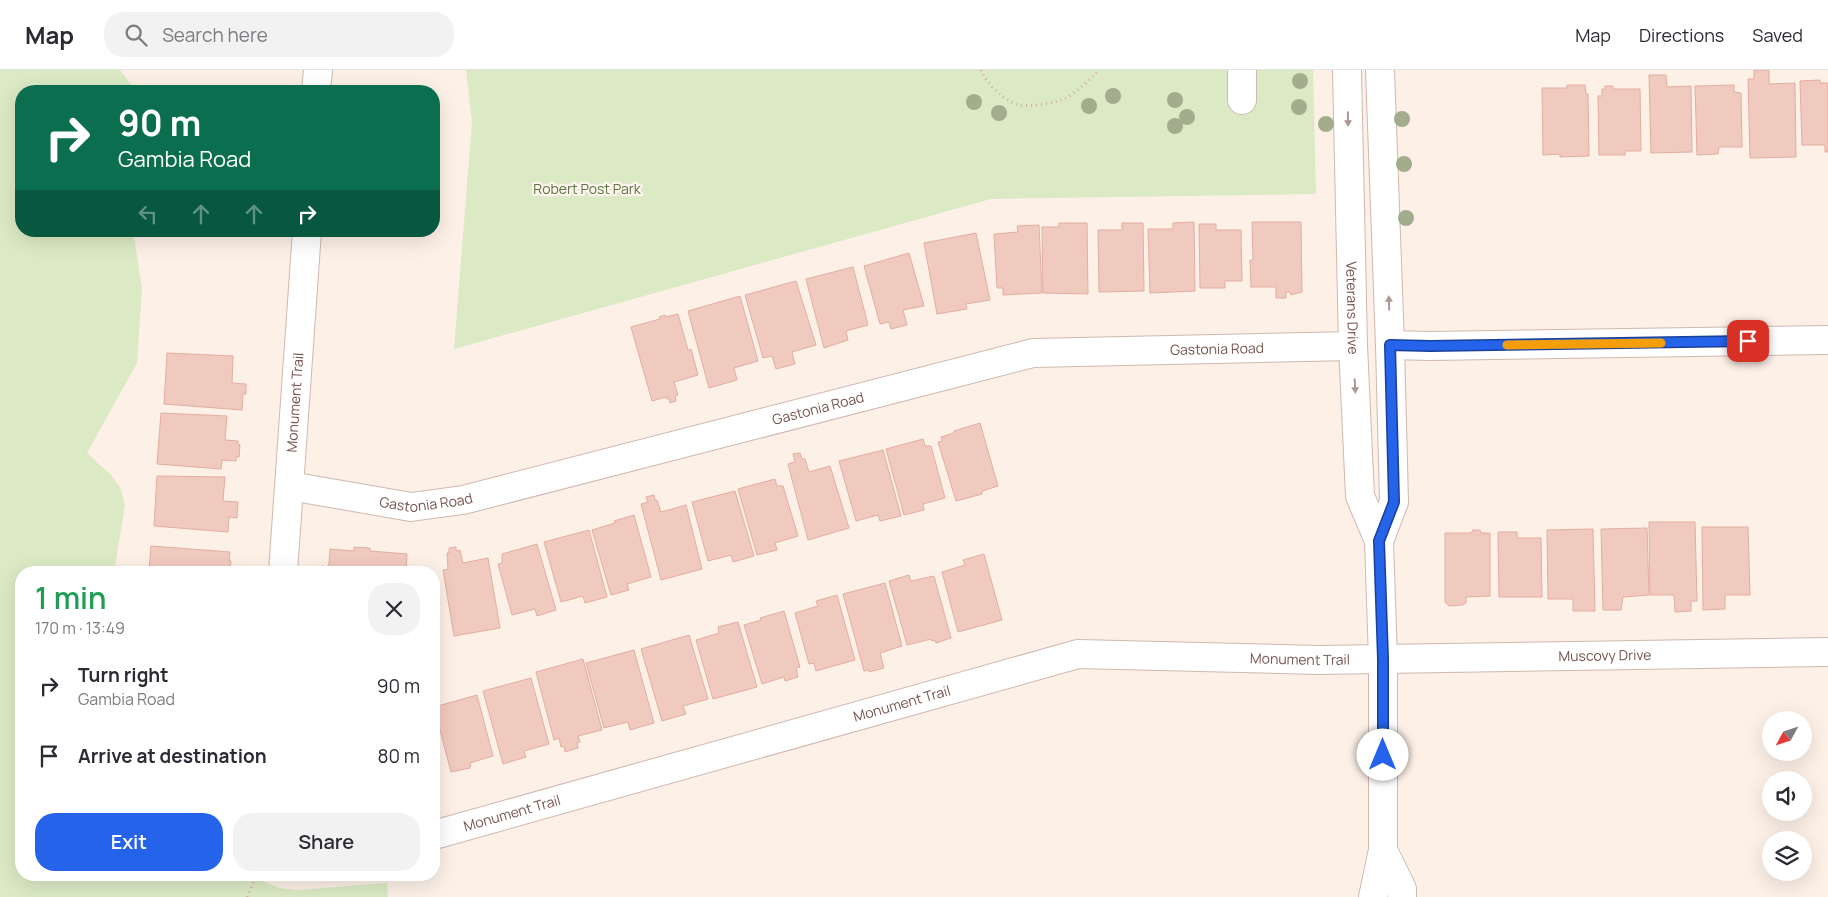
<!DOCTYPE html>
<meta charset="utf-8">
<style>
body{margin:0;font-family:Manrope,sans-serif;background:#f2f2f3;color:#2b2b33;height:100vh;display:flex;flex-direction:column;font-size:19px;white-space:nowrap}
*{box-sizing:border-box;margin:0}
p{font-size:16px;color:#7c7c81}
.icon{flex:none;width:28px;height:28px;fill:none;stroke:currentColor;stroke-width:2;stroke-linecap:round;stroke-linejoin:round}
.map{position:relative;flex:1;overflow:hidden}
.sheet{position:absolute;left:15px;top:496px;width:425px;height:315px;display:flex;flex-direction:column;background:#fff;border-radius:20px;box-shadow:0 5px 20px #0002}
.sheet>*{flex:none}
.top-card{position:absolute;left:15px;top:15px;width:425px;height:152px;border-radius:20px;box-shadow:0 5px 20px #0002;background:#0b6e4f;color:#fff;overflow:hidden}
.needle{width:32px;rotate:230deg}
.buttons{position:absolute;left:1762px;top:641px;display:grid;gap:10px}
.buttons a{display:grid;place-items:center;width:50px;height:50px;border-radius:50%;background:#fff;box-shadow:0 5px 20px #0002;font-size:25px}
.pin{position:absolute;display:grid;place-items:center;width:42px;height:42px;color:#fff;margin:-21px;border-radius:10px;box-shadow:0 2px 8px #0006}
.me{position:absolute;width:55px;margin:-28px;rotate:0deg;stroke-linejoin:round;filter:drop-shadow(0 0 4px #0008)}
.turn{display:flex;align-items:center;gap:18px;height:105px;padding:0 20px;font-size:22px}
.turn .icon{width:65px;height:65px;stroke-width:2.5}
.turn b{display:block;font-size:35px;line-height:42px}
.lanes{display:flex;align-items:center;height:48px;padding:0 20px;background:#0003;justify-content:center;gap:25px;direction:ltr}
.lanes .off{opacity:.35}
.round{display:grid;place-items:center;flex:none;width:52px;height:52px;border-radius:20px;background:#f2f2f3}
.summary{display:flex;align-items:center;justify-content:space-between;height:85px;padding:0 20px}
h1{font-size:30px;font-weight:600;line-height:38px;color:#1e9e55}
.cta{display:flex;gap:10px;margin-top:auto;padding:10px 20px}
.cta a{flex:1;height:58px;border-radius:20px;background:#2563eb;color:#fff;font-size:20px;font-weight:600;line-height:58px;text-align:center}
.cta a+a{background:#f2f2f3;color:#2b2b33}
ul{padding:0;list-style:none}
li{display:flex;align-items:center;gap:15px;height:70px;padding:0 20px}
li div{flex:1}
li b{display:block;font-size:19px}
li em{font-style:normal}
header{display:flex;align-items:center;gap:30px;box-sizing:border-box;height:70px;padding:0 25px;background:#fff;border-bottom:1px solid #e1e1e2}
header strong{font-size:24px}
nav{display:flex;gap:28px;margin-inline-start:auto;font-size:18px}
.search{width:350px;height:45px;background:#f2f2f3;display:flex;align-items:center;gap:12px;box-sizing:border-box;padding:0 18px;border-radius:20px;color:#7c7c81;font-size:19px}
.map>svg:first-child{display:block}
.green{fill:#dbeac5}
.building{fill:#f1cabf;stroke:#e4ada0}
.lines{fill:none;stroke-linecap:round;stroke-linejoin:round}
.minor-casing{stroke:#d0b8b0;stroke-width:30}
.path{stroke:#d6ada2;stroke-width:3;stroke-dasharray:1 4;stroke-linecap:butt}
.minor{stroke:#fff;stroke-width:28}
.tree{fill:#a3ac8c}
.oneway{fill:#ad9894}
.route-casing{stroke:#184099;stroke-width:12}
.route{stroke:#2563eb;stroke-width:9}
.slow{stroke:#f59e0b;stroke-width:9}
.labels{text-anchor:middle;stroke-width:4.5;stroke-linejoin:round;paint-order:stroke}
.park-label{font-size:14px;fill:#5a7541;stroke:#fff5ee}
.street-label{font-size:14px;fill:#76534c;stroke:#fff5ee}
</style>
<header>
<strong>Map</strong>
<div class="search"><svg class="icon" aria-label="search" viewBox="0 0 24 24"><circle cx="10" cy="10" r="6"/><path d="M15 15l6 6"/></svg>Search here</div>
<nav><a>Map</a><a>Directions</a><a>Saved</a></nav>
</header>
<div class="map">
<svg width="1828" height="827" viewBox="0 0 1828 827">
<rect width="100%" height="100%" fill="#fcf0e7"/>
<g class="green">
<path d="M 0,0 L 120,0 L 136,21 L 21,21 L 21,161 L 133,161 L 142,218 L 137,293 L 87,383 L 111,405 L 120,417 L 125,435 L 114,502 L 21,502 L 21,805 L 254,805 L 264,812 L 280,818 L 296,820 L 387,813 L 388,827 L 0,827 Z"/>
<path d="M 466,0 L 1313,0 L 1316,124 L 991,129 L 454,279 L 472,52 Z"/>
</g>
<g class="building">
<path d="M 1754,0 L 1769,0 L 1769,14 L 1795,13 L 1796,87 L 1750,88 L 1748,9 L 1754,9 Z"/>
<path d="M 1649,5 L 1666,5 L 1667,17 L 1691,16 L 1692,82 L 1651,83 Z"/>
<path d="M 1820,10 L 1820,13 L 1828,13 L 1828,82 L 1825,82 L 1825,75 L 1802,75 L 1800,11 Z"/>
<path d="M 1567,15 L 1585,15 L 1586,24 L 1588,24 L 1589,86 L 1560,87 L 1560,84 L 1543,85 L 1542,18 L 1567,18 Z"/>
<path d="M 1734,15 L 1734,22 L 1741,23 L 1742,77 L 1719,77 L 1718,84 L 1697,85 L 1695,16 Z"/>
<path d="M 1605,16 L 1613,16 L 1613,19 L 1640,19 L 1641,81 L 1625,81 L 1625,85 L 1599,85 L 1598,26 L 1602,26 L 1602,19 L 1605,19 Z"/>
<path d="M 1194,152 L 1195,221 L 1150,223 L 1148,159 L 1173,159 L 1173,153 Z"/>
<path d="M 1252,152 L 1301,152 L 1302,222 L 1291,225 L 1290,222 L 1286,222 L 1286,228 L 1276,228 L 1276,217 L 1251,217 L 1250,190 L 1253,190 Z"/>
<path d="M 1059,153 L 1087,153 L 1088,224 L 1043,223 L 1042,157 L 1059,157 Z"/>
<path d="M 1122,153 L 1143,153 L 1144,221 L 1099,222 L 1098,160 L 1122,160 Z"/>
<path d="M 1199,154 L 1216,154 L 1216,160 L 1241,160 L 1242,211 L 1225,211 L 1225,218 L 1200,218 Z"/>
<path d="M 1039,155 L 1042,223 L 1003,225 L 1003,218 L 997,218 L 994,164 L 1018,162 L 1017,156 Z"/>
<path d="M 976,163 L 990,230 L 966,234 L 967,239 L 937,244 L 924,173 Z"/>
<path d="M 909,183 L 924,236 L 903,240 L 907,255 L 891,259 L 889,252 L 880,254 L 864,196 Z"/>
<path d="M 853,197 L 868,255 L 846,261 L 848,270 L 824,278 L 806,209 Z"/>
<path d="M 796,211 L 816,275 L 792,282 L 795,294 L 776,299 L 772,286 L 763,288 L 745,225 Z"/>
<path d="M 740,226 L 758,291 L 734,298 L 737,310 L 709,318 L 688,241 Z"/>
<path d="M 678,244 L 688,280 L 691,279 L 698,305 L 674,312 L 678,325 L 675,326 L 676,331 L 670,333 L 669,328 L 667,329 L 666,327 L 652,331 L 631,257 L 660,249 L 659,247 L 665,245 L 665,247 Z"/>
<path d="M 167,283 L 233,286 L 232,313 L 246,314 L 246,324 L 243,324 L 242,340 L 164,334 Z"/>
<path d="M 161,343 L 227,346 L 225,370 L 238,371 L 238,374 L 240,375 L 239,387 L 236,387 L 236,391 L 222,390 L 221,399 L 157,394 Z"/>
<path d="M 980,353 L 998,416 L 982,421 L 982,424 L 956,431 L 938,372 L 942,371 L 941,367 L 954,363 L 954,361 Z"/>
<path d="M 923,369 L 925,376 L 931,376 L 945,428 L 923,434 L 924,440 L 904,445 L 886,379 Z"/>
<path d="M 883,380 L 901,446 L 880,451 L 878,445 L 856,451 L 839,391 Z"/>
<path d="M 800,383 L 802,389 L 805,389 L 809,402 L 830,396 L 849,458 L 808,470 L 788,394 L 795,392 L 793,384 Z"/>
<path d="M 157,406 L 225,407 L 223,431 L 238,432 L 237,448 L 229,447 L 228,462 L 154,456 Z"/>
<path d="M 775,409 L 777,416 L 783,416 L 798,466 L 775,473 L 777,480 L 757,485 L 738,419 Z"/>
<path d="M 735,421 L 754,486 L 733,492 L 731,485 L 708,491 L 692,432 Z"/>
<path d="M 654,425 L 655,430 L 657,430 L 661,442 L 686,435 L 702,499 L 661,510 L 641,434 L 648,432 L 646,427 Z"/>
<path d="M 634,445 L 651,507 L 627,514 L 629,520 L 611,525 L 592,460 L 615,453 L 614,451 Z"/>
<path d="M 1649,452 L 1695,452 L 1697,531 L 1691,531 L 1691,541 L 1675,542 L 1674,525 L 1650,525 Z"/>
<path d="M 1702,457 L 1748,457 L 1750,525 L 1725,525 L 1725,539 L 1703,540 Z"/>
<path d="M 1647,458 L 1649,525 L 1623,527 L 1621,540 L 1603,540 L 1601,459 Z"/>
<path d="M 1593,459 L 1595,541 L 1573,541 L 1573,529 L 1548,529 L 1547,460 Z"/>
<path d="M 589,460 L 607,527 L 585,533 L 583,526 L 561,532 L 544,472 Z"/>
<path d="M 1473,460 L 1480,460 L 1481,463 L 1490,463 L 1490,526 L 1466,527 L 1466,533 L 1462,535 L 1449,536 L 1445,532 L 1445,463 L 1471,463 Z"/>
<path d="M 1498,462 L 1517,462 L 1517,468 L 1541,468 L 1542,527 L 1499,527 Z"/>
<path d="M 537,474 L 556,540 L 537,546 L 535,539 L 512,545 L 498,494 L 502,493 L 502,484 Z"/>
<path d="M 151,476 L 230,482 L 229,491 L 231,491 L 230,502 L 149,502 Z"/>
<path d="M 354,477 L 370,478 L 370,481 L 407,484 L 406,502 L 322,502 L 322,496 L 327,497 L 329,494 L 330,479 L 354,481 Z"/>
<path d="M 456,477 L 456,481 L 460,480 L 463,493 L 488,488 L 500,558 L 454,566 L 443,500 L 448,499 L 447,483 L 449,483 L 449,478 Z"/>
<path d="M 984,484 L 1002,550 L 958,562 L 942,502 L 965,495 L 963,490 Z"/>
<path d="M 909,505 L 911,511 L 934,506 L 951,568 L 936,573 L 935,570 L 932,571 L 931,569 L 907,575 L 889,511 Z"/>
<path d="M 885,513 L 902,576 L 880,583 L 884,598 L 869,602 L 869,600 L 864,601 L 843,524 Z"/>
<path d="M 837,525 L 855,590 L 816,601 L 814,593 L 809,594 L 795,543 L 818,536 L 816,531 Z"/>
<path d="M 784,541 L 800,597 L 796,598 L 798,607 L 785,611 L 784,607 L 762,614 L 744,555 L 761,550 L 760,548 Z"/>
<path d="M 738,552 L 757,617 L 713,629 L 696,570 L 719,563 L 718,557 Z"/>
<path d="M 689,565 L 708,629 L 683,636 L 686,644 L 662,651 L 641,579 Z"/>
<path d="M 634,580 L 654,653 L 630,660 L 628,652 L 604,658 L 586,593 Z"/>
<path d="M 583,589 L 602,660 L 578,666 L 580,672 L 577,673 L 578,678 L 565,682 L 564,676 L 561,677 L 559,668 L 554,670 L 536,602 Z"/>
<path d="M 531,608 L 549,674 L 524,681 L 526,687 L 503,694 L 483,621 Z"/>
<path d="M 477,625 L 493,686 L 470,693 L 471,696 L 469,697 L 470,698 L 451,702 L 434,637 Z"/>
</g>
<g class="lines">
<g class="minor-casing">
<g id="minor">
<path d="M 1242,0 L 1242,30"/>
<path id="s1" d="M 1347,0 L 1353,276 L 1360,426 L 1379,471 L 1383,589 L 1383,780 L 1373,827"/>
<path d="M 316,21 L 318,0"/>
<path d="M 1390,275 L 1430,276 L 1828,270"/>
<path id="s2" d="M 290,416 L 411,437 L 463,430 L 1033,283 L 1353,276"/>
<path d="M 1379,471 L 1394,432 L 1390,275 L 1380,0"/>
<path id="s3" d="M 283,502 L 307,161"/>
<path id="s4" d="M 434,765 L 1078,584 L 1318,590 L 1828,582"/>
<path d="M 1383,780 L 1402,819 L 1402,827"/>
</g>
</g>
<g class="path">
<path d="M 981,0 C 986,13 1006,33 1020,35 C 1032,37 1056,33 1066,28 C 1078,21 1090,10 1099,0"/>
<path d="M 247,827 L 257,805"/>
</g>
<use href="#minor" class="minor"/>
</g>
<g class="tree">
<circle cx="1300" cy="11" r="8"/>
<circle cx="1113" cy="26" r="8"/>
<circle cx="1175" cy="30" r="8"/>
<circle cx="974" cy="32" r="8"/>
<circle cx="1089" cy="36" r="8"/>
<circle cx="1299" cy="37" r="8"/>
<circle cx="999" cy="43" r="8"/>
<circle cx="1187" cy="47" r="8"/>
<circle cx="1402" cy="49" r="8"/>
<circle cx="1326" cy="54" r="8"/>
<circle cx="1175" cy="56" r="8"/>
<circle cx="1404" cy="94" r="8"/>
<circle cx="1406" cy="148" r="8"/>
</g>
<defs><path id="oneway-solid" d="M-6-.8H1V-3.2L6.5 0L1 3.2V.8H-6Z" transform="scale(1.25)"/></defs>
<g class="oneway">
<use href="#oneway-solid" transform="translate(1348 49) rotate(89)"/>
<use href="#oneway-solid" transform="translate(1389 233) rotate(-92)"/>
<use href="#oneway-solid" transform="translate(1355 316) rotate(87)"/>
</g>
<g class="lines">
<g class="route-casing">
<path id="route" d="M 1383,685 L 1383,589 L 1379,471 L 1394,432 L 1390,275 L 1430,276 L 1748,271"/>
</g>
<use href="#route" class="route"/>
<path class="slow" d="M 1507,275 L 1661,273"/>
</g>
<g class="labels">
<g class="park-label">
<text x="587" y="124">Robert Post Park</text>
</g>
<g class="street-label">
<text dy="5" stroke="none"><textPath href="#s1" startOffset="238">Veterans Drive</textPath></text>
<text dy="5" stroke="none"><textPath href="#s2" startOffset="948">Gastonia Road</textPath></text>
<text dy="5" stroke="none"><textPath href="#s3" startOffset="170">Monument Trail</textPath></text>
<text dy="5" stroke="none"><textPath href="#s2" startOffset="542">Gastonia Road</textPath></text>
<text dy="5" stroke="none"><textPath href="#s2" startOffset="138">Gastonia Road</textPath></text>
<text dy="5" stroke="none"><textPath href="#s4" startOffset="1196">Muscovy Drive</textPath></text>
<text dy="5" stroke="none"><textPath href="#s4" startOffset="891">Monument Trail</textPath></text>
<text dy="5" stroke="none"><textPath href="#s4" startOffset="486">Monument Trail</textPath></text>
<text dy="5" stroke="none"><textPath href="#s4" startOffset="81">Monument Trail</textPath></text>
</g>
</g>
</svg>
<div class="buttons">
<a><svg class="needle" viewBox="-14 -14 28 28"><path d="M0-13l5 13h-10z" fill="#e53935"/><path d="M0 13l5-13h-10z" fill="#7c7c81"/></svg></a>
<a><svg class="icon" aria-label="sound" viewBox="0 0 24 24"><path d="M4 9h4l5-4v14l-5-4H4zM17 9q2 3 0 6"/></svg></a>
<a><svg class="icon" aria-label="layers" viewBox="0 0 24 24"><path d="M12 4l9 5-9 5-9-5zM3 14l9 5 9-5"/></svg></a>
</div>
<div class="pin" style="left:1748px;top:271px;background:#d93025"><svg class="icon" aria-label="arrive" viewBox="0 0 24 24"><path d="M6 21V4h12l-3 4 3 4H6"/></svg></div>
<svg class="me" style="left:1383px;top:685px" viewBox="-20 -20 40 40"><circle r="19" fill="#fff"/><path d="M0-13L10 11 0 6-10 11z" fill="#2563eb"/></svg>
<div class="top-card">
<div class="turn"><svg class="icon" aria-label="right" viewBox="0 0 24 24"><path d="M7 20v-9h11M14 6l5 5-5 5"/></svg><div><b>90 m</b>Gambia Road</div></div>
<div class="lanes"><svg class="icon off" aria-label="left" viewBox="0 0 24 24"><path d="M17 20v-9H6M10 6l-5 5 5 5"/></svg><svg class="icon off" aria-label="ahead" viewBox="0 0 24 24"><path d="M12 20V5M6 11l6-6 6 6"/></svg><svg class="icon off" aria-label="ahead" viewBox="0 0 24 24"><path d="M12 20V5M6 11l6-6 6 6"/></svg><svg class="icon" aria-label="right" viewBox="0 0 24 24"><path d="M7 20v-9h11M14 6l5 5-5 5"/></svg></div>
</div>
<section class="sheet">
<div class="summary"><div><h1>1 min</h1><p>170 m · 13:49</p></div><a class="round"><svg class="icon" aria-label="close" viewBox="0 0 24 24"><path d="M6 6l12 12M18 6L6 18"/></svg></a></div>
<ul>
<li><svg class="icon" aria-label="right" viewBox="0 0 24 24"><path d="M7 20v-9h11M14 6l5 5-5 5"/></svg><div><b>Turn right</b><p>Gambia Road</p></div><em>90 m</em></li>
<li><svg class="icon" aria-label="arrive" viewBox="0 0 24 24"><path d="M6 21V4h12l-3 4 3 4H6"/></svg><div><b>Arrive at destination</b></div><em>80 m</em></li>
</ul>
<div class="cta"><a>Exit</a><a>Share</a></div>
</section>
</div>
